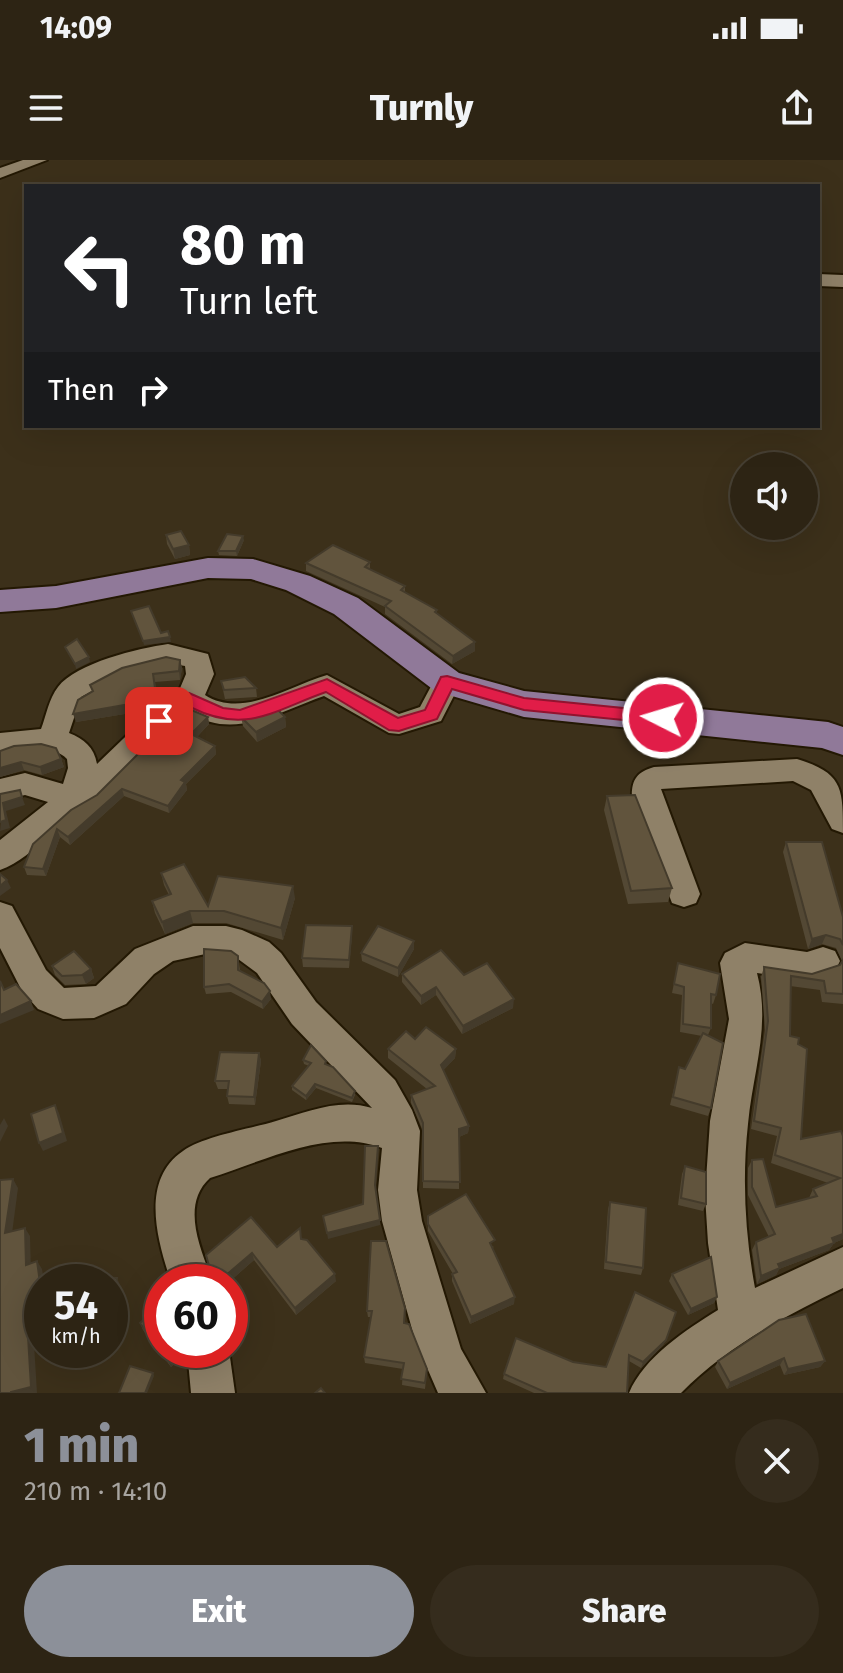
<!DOCTYPE html>
<meta charset="utf-8">
<style>
body{margin:0;font-family:"Fira Sans",sans-serif;background:#352c1d;color:#f1f3f6;height:100vh;display:flex;flex-direction:column;font-size:30px;white-space:nowrap}
*{box-sizing:border-box;margin:0}
p{font-size:26px;color:#a7a4a0}
.icon{flex:none;width:44px;height:44px;fill:none;stroke:currentColor;stroke-width:2;stroke-linecap:round;stroke-linejoin:round}
.map{position:relative;height:1233px;overflow:hidden}
.side{display:flex;flex-direction:column;background:#2d2414;flex:1}
.side>*{flex:none}
.guide{position:absolute;left:24px;top:24px;width:796px;height:244px;border-radius:0px;box-shadow:0 8px 32px #0002,0 0 0 2px #484134;background:#202124;color:#fff;overflow:hidden}
.controls{position:absolute;left:730px;top:292px;display:grid;gap:16px}
.controls a{display:grid;place-items:center;width:88px;height:88px;border-radius:50%;background:#2d2414;box-shadow:0 8px 32px #0002,0 0 0 2px #484134;font-size:40px}
.speed{position:absolute;left:24px;top:1104px;display:flex;gap:16px;font-size:40px;font-weight:700;text-align:center}
.speed>*{display:grid;place-content:center;width:104px;height:104px;border-radius:50%;background:#2d2414;box-shadow:0 8px 32px #0002,0 0 0 2px #484134;line-height:1}
.speed small{font-size:20px;font-weight:400}
.speed .limit{border:12px solid #d22;background:#fff;color:#111}
.pin{position:absolute;display:grid;place-items:center;width:68px;height:68px;color:#fff;margin:-34px;border-radius:16px;box-shadow:0 4px 12px #0006}
.me{position:absolute;width:88px;margin:-44px;rotate:275deg;stroke-linejoin:round;filter:drop-shadow(0 0 6px #0008)}
.turn{display:flex;align-items:center;gap:28px;height:168px;padding:0 24px;font-size:36px}
.turn .icon{width:104px;height:104px;stroke-width:2.5}
.turn b{display:block;font-size:56px;line-height:68px}
.then{display:flex;align-items:center;height:76px;padding:0 24px;background:#0003;gap:16px;font-size:30px}
.round{display:grid;place-items:center;flex:none;width:84px;height:84px;border-radius:42px;background:#352c1d}
.overview{display:flex;align-items:center;justify-content:space-between;height:136px;padding:0 24px}
h1{font-size:48px;font-weight:800;line-height:60px;color:#8c9099}
.button{display:flex;gap:16px;margin-top:auto;padding:16px 24px}
.button a{flex:1;height:92px;border-radius:48px;background:#8c9099;color:#fff;font-size:32px;font-weight:800;line-height:92px;text-align:center}
.button a+a{background:#352c1d;color:#f1f3f6}
.status{display:flex;justify-content:space-between;align-items:center;height:56px;padding:0 40px;background:#2d2414;direction:ltr}
.status svg{height:22px;fill:currentColor}
header{display:flex;justify-content:space-between;align-items:center;height:104px;padding:0 24px;background:#2d2414;font-size:36px;font-weight:800}
.map>svg:first-child{display:block}
.lines{fill:none;stroke-linecap:round;stroke-linejoin:round}
.minor-casing{stroke:#231803;stroke-width:4}
.major-casing{stroke:#231803;stroke-width:4}
.minor{fill:#8f8168;fill-rule:evenodd}
.major{fill:#907999;fill-rule:evenodd}
.wall{fill:#534834}
.shaded-wall{fill:#443b2b}
.building{fill:#61543d;stroke:#443b2b;stroke-width:2}
.route{fill:#e11d48;stroke:#92132f;stroke-width:2}
</style>
<div class="status"><b>14:09</b><svg viewBox="0 0 49 12"><path d="M0 12V9h3v3zM5 12V6h3v6zM10 12V3h3v9zM15 12V0h3v12zM26 1h20v11H26zM47 4h2v5h-2z"/></svg></div>
<header><svg class="icon" aria-label="menu" viewBox="0 0 24 24"><path d="M4 6h16M4 12h16M4 18h16"/></svg>Turnly<svg class="icon" aria-label="share" viewBox="0 0 24 24"><path d="M12 15V3M7 8l5-5 5 5M5 13v7h14v-7"/></svg></header>
<div class="map">
<svg width="843" height="1233" viewBox="0 0 843 1233">
<rect width="100%" height="100%" fill="#3c301a"/>
<g class="lines">
<g class="minor-casing">
<g id="minor">
<path d="M 23,0 L 47,0 L 0,18 L 0,8 Z"/>
<path d="M 818,114 L 843,115 L 843,127 L 818,126 Z"/>
<path d="M 168,484 L 208,494 L 214,514 L 205,535 C 242,559 289,526 327,515 L 399,554 L 420,547 L 437,515 L 447,512 L 457,515 L 461,522 L 441,561 L 399,574 L 389,573 L 324,536 C 281,551 234,581 190,553 L 169,568 L 97,641 C 60,653 38,697 0,710 L 0,680 L 48,642 L 25,635 L 0,641 L 0,619 L 25,613 L 63,624 L 68,608 L 67,599 C 51,583 20,590 0,595 L 0,573 L 41,569 C 46,556 49,538 58,527 C 76,503 139,488 168,484 ZM 168,503 L 185,506 L 186,514 L 178,533 L 149,554 L 97,604 C 94,587 84,579 69,573 L 81,537 L 123,514 Z"/>
<path d="M 797,599 C 843,613 843,628 843,673 L 832,669 L 811,630 L 793,621 L 661,629 L 700,734 L 696,743 L 684,747 L 672,743 L 632,639 C 631,621 636,612 654,607 Z"/>
<path d="M 0,742 L 12,746 L 46,810 L 64,828 L 96,826 L 135,789 L 193,766 L 226,766 L 242,770 L 269,782 L 281,793 L 316,842 L 395,920 L 412,950 L 420,971 L 417,1030 L 422,1061 L 461,1189 L 486,1233 L 438,1233 L 415,1180 L 382,1061 L 378,1030 L 382,988 C 328,967 262,1002 210,1018 C 180,1045 201,1090 213,1122 L 171,1122 C 158,1082 139,1021 183,991 C 204,976 250,969 276,961 C 307,952 339,938 372,948 L 292,864 L 257,813 L 234,796 L 210,793 L 173,801 L 154,814 L 126,844 L 94,858 L 63,859 L 38,849 L 22,831 L 0,788 Z"/>
<path d="M 745,783 L 807,792 L 823,787 L 835,791 L 840,801 L 835,811 L 807,820 L 757,813 C 771,866 753,911 748,964 C 742,1019 745,1074 755,1128 L 843,1087 L 843,1128 C 785,1156 727,1186 681,1233 L 629,1233 C 644,1197 686,1170 718,1150 L 708,1083 L 705,1035 L 710,961 L 729,859 L 720,803 L 725,793 Z"/>
<path d="M 187,1190 L 229,1190 L 235,1233 L 191,1233 Z"/>
</g>
</g>
<g class="major-casing">
<path id="major" d="M 208,398 L 253,399 L 310,416 L 358,438 L 459,513 L 524,531 L 828,562 L 843,567 L 843,595 L 822,588 L 524,557 L 435,531 L 334,454 L 286,430 L 251,419 L 208,418 L 56,448 L 0,452 L 0,430 L 56,426 Z"/>
</g>
<use href="#minor" class="minor"/>
<use href="#major" class="major"/>
</g>
<g class="wall">
<path d="M 166,375 L 189,385 L 190,395 L 175,399 L 167,384 Z"/>
<path d="M 244,380 L 237,396 L 219,395 L 218,391 Z"/>
<path d="M 370,402 L 370,409 L 405,426 L 405,432 L 437,450 L 437,454 L 475,482 L 475,491 L 452,504 L 385,454 L 385,447 L 306,411 L 306,403 Z"/>
<path d="M 180,500 L 182,508 L 180,520 L 155,522 L 158,543 L 149,550 L 76,562 L 92,531 L 90,525 Z"/>
<path d="M 221,521 L 256,528 L 257,537 L 225,539 Z"/>
<path d="M 208,557 L 209,564 L 197,577 L 215,586 L 216,594 L 186,624 L 187,630 L 169,653 L 124,636 L 70,685 L 60,677 L 46,716 L 27,715 L 24,707 L 33,684 L 97,635 L 162,575 Z"/>
<path d="M 241,557 L 285,557 L 286,567 L 257,582 L 243,566 Z"/>
<path d="M 0,591 L 61,599 L 64,607 L 42,615 L 24,610 L 0,617 Z"/>
<path d="M 607,636 L 672,728 L 668,742 L 628,744 L 604,650 Z"/>
<path d="M 786,682 L 843,757 L 843,844 L 822,842 L 820,830 L 790,826 L 790,876 L 798,884 L 801,979 L 843,976 L 843,1079 L 834,1083 L 829,1090 L 779,1109 L 776,1115 L 757,1124 L 752,1090 L 756,1082 L 769,1077 L 748,1035 L 748,1008 L 752,1000 L 776,1047 L 809,1038 L 813,1029 L 828,1023 L 771,1003 L 777,976 L 751,969 L 765,870 L 761,817 L 764,807 L 812,814 L 840,805 L 842,801 L 836,788 L 822,784 L 808,789 L 783,692 Z"/>
<path d="M 161,713 L 208,746 L 295,738 L 283,780 L 226,763 L 193,763 L 165,774 L 155,753 L 152,741 L 169,735 L 164,725 Z"/>
<path d="M 352,766 L 352,775 L 349,808 L 303,807 L 302,798 Z"/>
<path d="M 414,781 L 414,789 L 398,817 L 362,801 L 361,793 Z"/>
<path d="M 678,803 L 716,835 L 713,844 L 711,843 L 711,868 L 708,875 L 711,948 L 708,956 L 670,945 L 679,907 L 685,909 L 702,876 L 680,872 L 682,835 L 672,833 Z"/>
<path d="M 239,804 L 240,810 L 271,839 L 263,849 L 231,832 L 206,834 L 204,827 Z"/>
<path d="M 52,806 L 91,809 L 94,818 L 86,824 L 65,825 L 55,815 Z"/>
<path d="M 402,814 L 464,815 L 513,848 L 462,874 L 436,835 L 421,845 L 402,822 Z"/>
<path d="M 415,879 L 456,889 L 455,898 L 443,910 L 469,966 L 468,973 L 459,977 L 459,1029 L 423,1028 L 423,971 L 411,943 L 411,935 L 427,929 L 388,898 L 388,889 Z"/>
<path d="M 259,893 L 261,901 L 255,945 L 229,944 L 227,936 L 228,929 L 218,929 L 215,921 Z"/>
<path d="M 303,900 L 327,905 L 355,931 L 355,935 L 352,942 L 316,928 L 306,940 L 292,930 L 292,926 L 309,906 L 304,904 Z"/>
<path d="M 685,1006 L 706,1044 L 703,1051 L 678,1045 L 682,1014 Z"/>
<path d="M 610,1042 L 643,1108 L 641,1115 L 604,1109 L 608,1049 Z"/>
<path d="M 428,1056 L 494,1087 L 492,1088 L 514,1144 L 470,1164 L 452,1121 L 452,1114 L 453,1114 L 428,1071 Z"/>
<path d="M 302,1079 L 336,1121 L 296,1155 L 254,1100 L 229,1122 L 214,1122 L 206,1095 L 277,1087 Z"/>
<path d="M 371,1081 L 404,1163 L 427,1209 L 425,1229 L 402,1225 L 403,1209 L 365,1203 L 364,1197 L 371,1157 L 368,1157 L 367,1151 Z"/>
<path d="M 672,1114 L 717,1137 L 714,1143 L 688,1155 L 669,1121 Z"/>
<path d="M 779,1160 L 825,1201 L 820,1207 L 784,1215 L 780,1205 L 727,1229 L 715,1207 L 718,1201 Z"/>
<path d="M 140,1163 L 162,1190 L 185,1190 L 184,1194 L 171,1207 L 143,1170 Z"/>
<path d="M 666,1180 L 663,1185 L 641,1208 L 629,1201 L 627,1233 L 534,1233 L 503,1219 L 504,1214 L 573,1202 L 606,1207 Z"/>
</g>
<g class="shaded-wall">
<path d="M 243,376 L 244,380 L 237,396 L 236,391 Z"/>
<path d="M 189,385 L 190,395 L 175,399 L 173,389 Z"/>
<path d="M 170,477 L 171,482 L 144,485 L 143,481 Z"/>
<path d="M 475,482 L 475,491 L 452,504 L 453,496 Z"/>
<path d="M 89,497 L 90,502 L 76,509 L 75,504 Z"/>
<path d="M 180,500 L 182,508 L 180,520 L 179,511 Z"/>
<path d="M 153,514 L 158,543 L 149,550 L 76,562 L 73,554 Z"/>
<path d="M 208,557 L 209,564 L 192,582 L 191,574 Z"/>
<path d="M 285,557 L 286,567 L 257,582 L 256,572 Z"/>
<path d="M 215,586 L 216,594 L 186,624 L 187,630 L 169,653 L 168,646 L 181,620 Z"/>
<path d="M 61,599 L 64,607 L 42,615 L 40,607 Z"/>
<path d="M 21,602 L 24,610 L 0,617 L 0,608 Z"/>
<path d="M 122,629 L 124,636 L 70,685 L 68,677 Z"/>
<path d="M 22,637 L 25,645 L 6,651 L 10,668 L 0,671 L 3,643 Z"/>
<path d="M 57,669 L 60,677 L 46,716 L 43,709 Z"/>
<path d="M 7,720 L 11,728 L 0,736 L 0,726 Z"/>
<path d="M 293,726 L 295,738 L 283,780 L 281,768 Z"/>
<path d="M 190,751 L 193,763 L 165,774 L 162,762 Z"/>
<path d="M 352,766 L 352,775 L 349,808 L 349,800 Z"/>
<path d="M 826,775 L 822,784 L 808,789 L 812,779 Z"/>
<path d="M 414,781 L 414,789 L 398,817 L 398,808 Z"/>
<path d="M 91,809 L 94,818 L 86,824 L 82,815 Z"/>
<path d="M 436,827 L 436,835 L 421,845 L 421,836 Z"/>
<path d="M 270,831 L 271,839 L 263,849 L 262,842 Z"/>
<path d="M 514,839 L 513,848 L 462,874 L 463,866 Z"/>
<path d="M 31,841 L 34,850 L 0,864 L 0,855 Z"/>
<path d="M 456,889 L 455,898 L 441,913 L 441,905 Z"/>
<path d="M 259,893 L 261,901 L 255,945 L 254,937 Z"/>
<path d="M 315,924 L 316,928 L 306,940 L 306,936 Z"/>
<path d="M 55,945 L 59,953 L 67,981 L 43,991 L 39,983 Z"/>
<path d="M 4,958 L 8,966 L 0,982 L 0,965 Z"/>
<path d="M 469,966 L 468,973 L 459,977 L 459,969 Z"/>
<path d="M 13,1019 L 18,1028 L 11,1081 L 5,1073 Z"/>
<path d="M 380,1060 L 380,1065 L 328,1079 L 327,1073 Z"/>
<path d="M 25,1068 L 30,1076 L 31,1113 L 26,1105 Z"/>
<path d="M 843,1074 L 843,1079 L 834,1083 L 829,1090 L 779,1109 L 776,1115 L 757,1124 L 761,1116 L 778,1104 Z"/>
<path d="M 252,1093 L 254,1100 L 229,1122 L 218,1122 Z"/>
<path d="M 37,1101 L 42,1109 L 44,1122 L 42,1122 L 42,1135 Z"/>
<path d="M 335,1114 L 336,1121 L 296,1155 L 295,1148 Z"/>
<path d="M 117,1118 L 120,1125 L 112,1168 L 110,1165 L 110,1153 Z"/>
<path d="M 42,1137 L 42,1146 L 32,1150 L 37,1233 L 11,1233 L 26,1142 Z"/>
<path d="M 515,1137 L 514,1144 L 470,1164 L 471,1157 Z"/>
<path d="M 717,1137 L 714,1143 L 688,1155 L 691,1149 Z"/>
<path d="M 246,1162 L 247,1165 L 230,1178 L 230,1174 Z"/>
<path d="M 666,1180 L 663,1185 L 641,1208 L 643,1202 Z"/>
<path d="M 179,1190 L 185,1190 L 184,1194 L 171,1207 L 168,1201 Z"/>
<path d="M 784,1198 L 780,1205 L 727,1229 L 730,1223 Z"/>
<path d="M 825,1201 L 820,1207 L 784,1215 L 788,1209 Z"/>
<path d="M 153,1213 L 154,1216 L 147,1233 L 145,1233 Z"/>
</g>
<g class="building">
<path d="M 181,371 L 189,385 L 173,389 L 166,375 Z"/>
<path d="M 227,374 L 243,376 L 236,391 L 218,391 Z"/>
<path d="M 333,385 L 370,402 L 365,407 L 405,426 L 401,430 L 437,450 L 435,452 L 475,482 L 453,496 L 385,446 L 391,441 L 306,403 Z"/>
<path d="M 149,446 L 161,473 L 168,471 L 170,477 L 143,481 L 131,451 Z"/>
<path d="M 77,479 L 89,497 L 75,504 L 65,487 Z"/>
<path d="M 166,497 L 180,500 L 179,511 L 153,514 L 156,535 L 147,541 L 73,554 L 78,540 L 93,531 L 90,525 L 122,508 Z"/>
<path d="M 245,517 L 256,528 L 224,530 L 221,521 Z"/>
<path d="M 276,548 L 285,557 L 256,572 L 241,557 Z"/>
<path d="M 189,549 L 208,557 L 191,574 L 215,586 L 181,620 L 185,622 L 168,646 L 122,629 L 68,677 L 57,669 L 43,709 L 24,707 L 33,684 L 71,650 L 97,635 L 160,572 L 162,575 Z"/>
<path d="M 41,584 L 56,588 L 61,599 L 40,607 L 21,602 L 0,608 L 0,591 L 14,586 Z"/>
<path d="M 20,630 L 22,637 L 3,643 L 6,660 L 0,662 L 0,634 Z"/>
<path d="M 635,635 L 672,728 L 631,731 L 607,636 Z"/>
<path d="M 786,682 L 822,682 L 843,757 L 843,785 L 840,779 L 826,775 L 812,779 Z"/>
<path d="M 184,704 L 208,746 L 218,716 L 293,726 L 281,768 L 224,751 L 190,751 L 162,762 L 152,741 L 171,734 L 161,713 Z"/>
<path d="M 0,714 L 7,720 L 0,726 Z"/>
<path d="M 306,765 L 352,766 L 349,800 L 302,798 Z"/>
<path d="M 378,766 L 414,781 L 398,808 L 361,793 Z"/>
<path d="M 204,789 L 231,791 L 238,796 L 238,810 L 264,823 L 270,831 L 262,842 L 229,824 L 204,827 Z"/>
<path d="M 441,790 L 464,815 L 487,803 L 514,839 L 463,866 L 436,827 L 421,836 L 402,814 Z"/>
<path d="M 74,791 L 91,809 L 82,815 L 62,816 L 52,806 Z"/>
<path d="M 843,800 L 843,834 L 826,833 L 824,821 L 791,816 L 790,876 L 799,878 L 798,884 L 807,889 L 801,979 L 841,971 L 843,976 L 843,1074 L 832,1078 L 834,1083 L 778,1104 L 780,1108 L 761,1116 L 756,1082 L 775,1074 L 752,1027 L 752,1000 L 763,999 L 776,1047 L 817,1036 L 813,1029 L 840,1018 L 775,995 L 781,968 L 754,961 L 768,861 L 764,807 L 812,814 L 840,805 Z"/>
<path d="M 678,803 L 720,814 L 716,835 L 711,834 L 711,868 L 683,864 L 684,827 L 674,824 Z"/>
<path d="M 0,821 L 4,830 L 16,824 L 31,841 L 0,855 Z"/>
<path d="M 426,867 L 456,889 L 441,905 L 469,966 L 459,969 L 460,1022 L 423,1021 L 423,963 L 411,935 L 435,926 L 388,889 L 406,871 L 415,879 Z"/>
<path d="M 703,873 L 723,883 L 711,948 L 673,937 L 679,907 L 685,909 Z"/>
<path d="M 311,885 L 326,901 L 325,904 L 333,907 L 355,931 L 352,938 L 315,924 L 306,936 L 292,926 L 311,903 L 303,900 Z"/>
<path d="M 220,892 L 259,893 L 254,937 L 227,936 L 229,921 L 215,921 Z"/>
<path d="M 55,945 L 63,973 L 39,983 L 31,954 Z"/>
<path d="M 365,986 L 378,986 L 375,1025 L 380,1060 L 327,1073 L 323,1056 L 363,1044 Z"/>
<path d="M 685,1006 L 706,1012 L 706,1044 L 681,1038 Z"/>
<path d="M 13,1019 L 5,1073 L 25,1068 L 26,1105 L 37,1101 L 42,1137 L 26,1142 L 31,1227 L 11,1232 L 11,1233 L 0,1233 L 0,1020 Z"/>
<path d="M 466,1034 L 495,1080 L 490,1083 L 515,1137 L 471,1157 L 452,1114 L 457,1112 L 428,1064 L 428,1056 Z"/>
<path d="M 610,1042 L 646,1048 L 643,1108 L 606,1102 Z"/>
<path d="M 251,1057 L 277,1087 L 300,1068 L 301,1079 L 307,1080 L 335,1114 L 295,1148 L 252,1093 L 218,1122 L 216,1122 L 212,1117 L 206,1095 Z"/>
<path d="M 371,1081 L 386,1081 L 405,1148 L 404,1163 L 409,1164 L 427,1209 L 425,1223 L 401,1219 L 404,1203 L 364,1197 L 372,1151 L 367,1151 Z"/>
<path d="M 711,1097 L 717,1137 L 691,1149 L 672,1114 Z"/>
<path d="M 68,1117 L 117,1118 L 110,1153 L 110,1122 L 67,1122 Z"/>
<path d="M 635,1132 L 676,1152 L 666,1180 L 643,1202 L 629,1195 L 627,1233 L 547,1233 L 504,1214 L 516,1178 L 573,1202 L 606,1207 Z"/>
<path d="M 230,1139 L 246,1162 L 230,1174 Z"/>
<path d="M 162,1144 L 162,1190 L 179,1190 L 168,1201 L 140,1163 Z"/>
<path d="M 806,1154 L 825,1201 L 788,1209 L 784,1198 L 730,1223 L 718,1201 L 779,1160 Z"/>
<path d="M 130,1206 L 153,1213 L 145,1233 L 119,1233 Z"/>
<path d="M 321,1228 L 325,1233 L 315,1233 Z"/>
</g>
<path class="route" d="M 447,516 L 524,538 L 663,552 L 672,558 L 663,564 L 524,550 L 452,529 L 437,559 L 399,571 L 389,570 L 326,532 C 272,551 246,575 190,547 L 165,566 L 152,566 L 150,561 L 189,533 L 223,548 L 240,550 L 327,519 L 398,558 L 425,550 L 441,517 Z"/>
</svg>
<div class="controls">
<a><svg class="icon" aria-label="sound" viewBox="0 0 24 24"><path d="M4 9h4l5-4v14l-5-4H4zM17 9q2 3 0 6"/></svg></a>
</div>
<div class="speed"><div>54<small>km/h</small></div><div class="limit">60</div></div>
<div class="pin" style="left:159px;top:561px;background:#d93025"><svg class="icon" aria-label="arrive" viewBox="0 0 24 24"><path d="M6 21V4h12l-3 4 3 4H6"/></svg></div>
<svg class="me" style="left:663px;top:558px" viewBox="-20 -20 40 40"><circle r="17" fill="#e11d48" stroke="#fff" stroke-width="3"/><path d="M0-11L8 9 0 5-8 9z" fill="#fff"/></svg>
<div class="guide">
<div class="turn"><svg class="icon" aria-label="left" viewBox="0 0 24 24"><path d="M17 20v-9H6M10 6l-5 5 5 5"/></svg><div><b>80 m</b>Turn left</div></div>
<div class="then">Then<svg class="icon" aria-label="right" viewBox="0 0 24 24"><path d="M7 20v-9h11M14 6l5 5-5 5"/></svg></div>
</div>
</div>
<section class="side">
<div class="overview"><div><h1>1 min</h1><p>210 m · 14:10</p></div><a class="round"><svg class="icon" aria-label="close" viewBox="0 0 24 24"><path d="M6 6l12 12M18 6L6 18"/></svg></a></div>
<div class="button"><a>Exit</a><a>Share</a></div>
</section>
